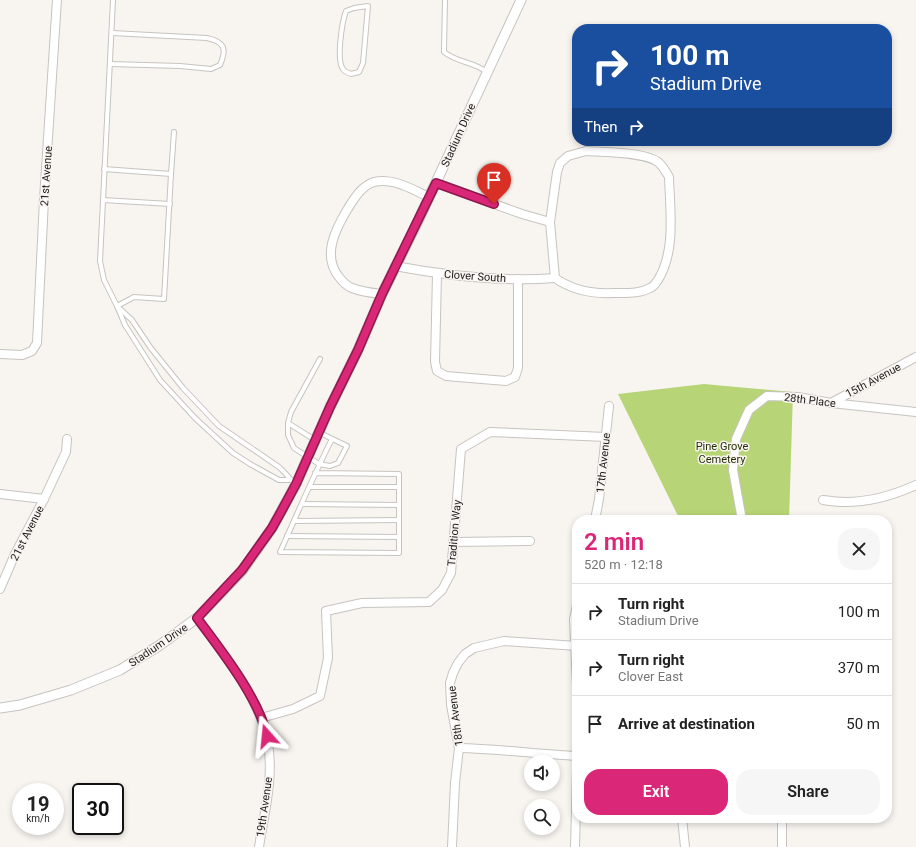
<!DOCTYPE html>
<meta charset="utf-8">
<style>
body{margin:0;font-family:Roboto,sans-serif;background:#f6f6f6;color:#222;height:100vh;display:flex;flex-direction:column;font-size:15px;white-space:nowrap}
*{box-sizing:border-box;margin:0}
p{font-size:13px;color:#767676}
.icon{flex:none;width:22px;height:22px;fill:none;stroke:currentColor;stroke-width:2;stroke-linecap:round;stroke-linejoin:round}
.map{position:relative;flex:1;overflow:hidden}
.panel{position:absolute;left:572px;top:515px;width:320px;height:308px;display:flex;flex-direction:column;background:#fff;border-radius:16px;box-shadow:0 2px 6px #0003}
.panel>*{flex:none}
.hud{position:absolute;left:572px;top:24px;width:320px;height:122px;border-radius:16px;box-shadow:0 2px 6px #0003;background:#1a4fa0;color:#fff;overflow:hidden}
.tools{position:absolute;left:524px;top:755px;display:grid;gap:8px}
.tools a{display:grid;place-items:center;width:36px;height:36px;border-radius:50%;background:#fff;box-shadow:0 2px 6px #0003;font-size:20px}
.speed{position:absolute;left:12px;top:783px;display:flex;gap:8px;font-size:20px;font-weight:700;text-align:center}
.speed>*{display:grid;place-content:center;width:52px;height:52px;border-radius:50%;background:#fff;box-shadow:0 2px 6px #0003;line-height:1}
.speed small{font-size:10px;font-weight:400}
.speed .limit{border:2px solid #111;border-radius:6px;background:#fff;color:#111}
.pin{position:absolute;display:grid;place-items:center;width:34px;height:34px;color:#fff;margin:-41px -17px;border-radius:50% 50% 50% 0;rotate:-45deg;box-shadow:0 0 4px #0007}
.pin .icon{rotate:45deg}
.me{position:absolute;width:44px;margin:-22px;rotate:342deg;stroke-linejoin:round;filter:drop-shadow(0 0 3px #0008)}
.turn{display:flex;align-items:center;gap:14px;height:84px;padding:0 12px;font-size:18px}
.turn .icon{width:52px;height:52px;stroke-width:2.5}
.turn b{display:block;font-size:28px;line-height:34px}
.then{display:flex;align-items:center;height:38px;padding:0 12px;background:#0003;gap:8px;font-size:15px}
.round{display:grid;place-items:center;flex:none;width:42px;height:42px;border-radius:16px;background:#f6f6f6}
.summary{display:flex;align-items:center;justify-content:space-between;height:68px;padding:0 12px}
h1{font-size:24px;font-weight:600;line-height:30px;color:#db2777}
.button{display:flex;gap:8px;margin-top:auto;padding:8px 12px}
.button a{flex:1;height:46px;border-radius:16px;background:#db2777;color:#fff;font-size:16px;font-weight:600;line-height:46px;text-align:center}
.button a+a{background:#f6f6f6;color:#222}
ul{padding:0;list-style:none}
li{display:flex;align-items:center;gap:12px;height:56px;padding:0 12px;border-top:1px solid #e0e0e0}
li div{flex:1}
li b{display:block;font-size:15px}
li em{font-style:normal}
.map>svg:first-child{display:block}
.green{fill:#b7d576}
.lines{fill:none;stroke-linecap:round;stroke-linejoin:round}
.service-casing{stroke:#c7c4c0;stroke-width:6}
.minor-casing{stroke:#c7c4c0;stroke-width:10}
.tertiary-casing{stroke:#c7c4c0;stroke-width:11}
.service{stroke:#fff;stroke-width:4}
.minor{stroke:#fff;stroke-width:8}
.tertiary{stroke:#fff;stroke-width:9}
.route-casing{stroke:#8e194d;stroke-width:10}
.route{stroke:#db2777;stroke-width:7}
.labels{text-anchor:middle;stroke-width:3;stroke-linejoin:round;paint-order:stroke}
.street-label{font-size:11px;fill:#1d1c1b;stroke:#f8f5f1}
.park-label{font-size:11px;fill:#263107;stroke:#f8f5f1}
</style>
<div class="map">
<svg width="916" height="847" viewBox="0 0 916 847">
<rect width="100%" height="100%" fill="#f8f5f1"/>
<path class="green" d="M 704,384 L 793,392 L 789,520 L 680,520 L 618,394 Z"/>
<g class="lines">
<g class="service-casing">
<g id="service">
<path d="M 113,0 L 100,261 L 104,280 L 117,306 L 125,325 L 160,380 L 195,418 L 233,453 L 250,464 L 279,480 L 289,480"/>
<path d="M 445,0 L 444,52 C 458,63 472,61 487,72"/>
<path d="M 368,6 L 363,63 L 359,72 L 351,74 C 348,73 344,71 343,69 C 336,60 342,22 346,11 L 354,8 Z"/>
<path d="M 110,64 L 180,66 L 211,69 L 220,65 C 227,49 225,42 207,38 L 112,33"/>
<path d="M 104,169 L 171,174 L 164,299 L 134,297 L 117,306"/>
<path d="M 171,174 L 174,132"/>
<path d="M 103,200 L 170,204"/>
<path d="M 119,308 L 132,320 L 150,347 L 183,388 L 219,426 L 279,467 C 286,473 289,479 296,484"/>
<path d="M 288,423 L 288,435 L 294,448 L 319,464 L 330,466 L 338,463 L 347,446 L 320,433"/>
<path d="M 315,440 L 288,423 L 291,412 L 320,359"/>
<path d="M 315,473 L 399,474 L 399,553 L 280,552 C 297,515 313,476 332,439"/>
<path d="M 310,487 L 399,487"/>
<path d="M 302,504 L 399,505"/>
<path d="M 294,521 L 399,520"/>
<path d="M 287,536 L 399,537"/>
</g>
</g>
<g class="minor-casing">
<g id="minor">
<path d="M 586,151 C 603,152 645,152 658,162 C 663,166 666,172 669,177 C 670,210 676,251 658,280 C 656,282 655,285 652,287 C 640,294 627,293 613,293 C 593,294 572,290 555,278 L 550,222 L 557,172 L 560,163 L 568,156 Z"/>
<path d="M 436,183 L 522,214 L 550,222"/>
<path d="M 395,266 C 448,276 501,282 555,278"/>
<path d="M 437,274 L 435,362 L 437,371 L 446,376 L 506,381 L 515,377 L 518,368 L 518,279"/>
<path d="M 382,294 C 372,293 362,292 352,288 C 347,286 342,281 339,277 C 322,256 335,230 347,210 C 354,199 361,186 374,182 C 393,177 413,190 429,197"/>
<path d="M 0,354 L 22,355 L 32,351 L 37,343 L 44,199 L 57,0"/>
<path d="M 831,403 L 916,357"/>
<path d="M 0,494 L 44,499"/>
<path d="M 823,500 C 830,501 838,502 845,502 C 870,502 894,495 916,485"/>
<path d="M 595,520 L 599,499 L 609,406"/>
<path d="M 742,520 L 733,470 L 736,439 L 749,410 L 767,396 L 798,397 L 831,403 L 916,412"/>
<path d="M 453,542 L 530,541"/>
<path d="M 0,589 L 15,554 L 44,499 L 66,452 L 67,439"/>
<path d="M 577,605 L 574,619 L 577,687"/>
<path d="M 197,618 C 224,654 261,700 268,744 C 274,778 264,814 259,847"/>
<path d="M 261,718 L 293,709 L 320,696 L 328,658 L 326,611 L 362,603 L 429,602 L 442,590 L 451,573 L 461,449 L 490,432 L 606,437"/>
<path d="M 459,748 C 499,749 538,754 577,756"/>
<path d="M 682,818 L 685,847"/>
<path d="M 782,818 L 782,847"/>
<path d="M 452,847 L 455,783 L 459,748 L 451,705 L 450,683 L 453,673 L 458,663 L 465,654 L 474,648 L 504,641 L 577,646"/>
<path d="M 575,847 L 577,769"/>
</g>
</g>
<g class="tertiary-casing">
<path id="tertiary" d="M 0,708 L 20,705 L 71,690 L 120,670 L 160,645 L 197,618 L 242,571 L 272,528 L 296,484 L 330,407 L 358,350 L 382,294 L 418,221 L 521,0"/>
</g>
<use href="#service" class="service"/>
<use href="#minor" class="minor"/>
<use href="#tertiary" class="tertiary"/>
</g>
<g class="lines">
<g class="route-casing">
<path id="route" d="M 267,736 C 259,698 220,649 197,618 L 242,570 L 272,528 L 282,510 L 296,484 L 330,407 L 358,350 L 382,294 L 436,183 L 494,204"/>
</g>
<use href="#route" class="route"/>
</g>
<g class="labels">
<g class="street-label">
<text transform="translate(458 135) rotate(-66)" y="4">Stadium Drive</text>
<text transform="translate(46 176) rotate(-86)" y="4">21st Avenue</text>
<text transform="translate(475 276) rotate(4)" y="4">Clover South</text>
<text transform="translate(873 380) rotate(-28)" y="4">15th Avenue</text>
<text transform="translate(810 400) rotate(7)" y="4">28th Place</text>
<text transform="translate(603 463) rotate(-84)" y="4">17th Avenue</text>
<text transform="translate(27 533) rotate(-63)" y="4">21st Avenue</text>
<text transform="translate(454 533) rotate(-85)" y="4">Tradition Way</text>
<text transform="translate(158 645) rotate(-34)" y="4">Stadium Drive</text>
<text transform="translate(455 716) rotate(-97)" y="4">18th Avenue</text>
<text transform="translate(264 807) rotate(-82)" y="4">19th Avenue</text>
</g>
<g class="park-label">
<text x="722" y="450">Pine Grove<tspan x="722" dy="13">Cemetery</tspan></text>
</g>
</g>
</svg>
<div class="tools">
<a><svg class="icon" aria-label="sound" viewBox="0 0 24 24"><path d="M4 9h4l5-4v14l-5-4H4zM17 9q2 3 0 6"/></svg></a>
<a><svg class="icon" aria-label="search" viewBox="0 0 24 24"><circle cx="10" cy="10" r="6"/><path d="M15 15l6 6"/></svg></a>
</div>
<div class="speed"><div>19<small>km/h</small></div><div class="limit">30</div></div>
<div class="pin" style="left:494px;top:204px;background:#d93025"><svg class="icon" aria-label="arrive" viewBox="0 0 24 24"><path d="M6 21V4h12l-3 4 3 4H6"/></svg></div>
<svg class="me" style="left:267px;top:736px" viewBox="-20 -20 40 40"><path d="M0-17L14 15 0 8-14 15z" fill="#db2777" stroke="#fff" stroke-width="4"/></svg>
<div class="hud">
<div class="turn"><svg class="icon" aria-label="right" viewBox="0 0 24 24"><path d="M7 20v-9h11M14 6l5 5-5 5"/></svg><div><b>100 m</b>Stadium Drive</div></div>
<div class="then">Then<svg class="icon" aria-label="right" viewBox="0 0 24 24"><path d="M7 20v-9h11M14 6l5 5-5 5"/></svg></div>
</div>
<section class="panel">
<div class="summary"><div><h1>2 min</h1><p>520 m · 12:18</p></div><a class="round"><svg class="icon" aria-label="close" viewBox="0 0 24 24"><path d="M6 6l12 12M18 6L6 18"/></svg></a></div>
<ul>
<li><svg class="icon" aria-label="right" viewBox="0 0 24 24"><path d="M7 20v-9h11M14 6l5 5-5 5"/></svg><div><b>Turn right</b><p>Stadium Drive</p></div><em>100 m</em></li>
<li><svg class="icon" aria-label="right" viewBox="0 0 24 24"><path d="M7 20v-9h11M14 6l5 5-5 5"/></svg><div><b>Turn right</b><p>Clover East</p></div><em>370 m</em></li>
<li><svg class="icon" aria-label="arrive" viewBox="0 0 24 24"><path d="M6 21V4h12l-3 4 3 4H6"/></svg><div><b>Arrive at destination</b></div><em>50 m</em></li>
</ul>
<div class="button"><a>Exit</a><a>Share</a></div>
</section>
</div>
